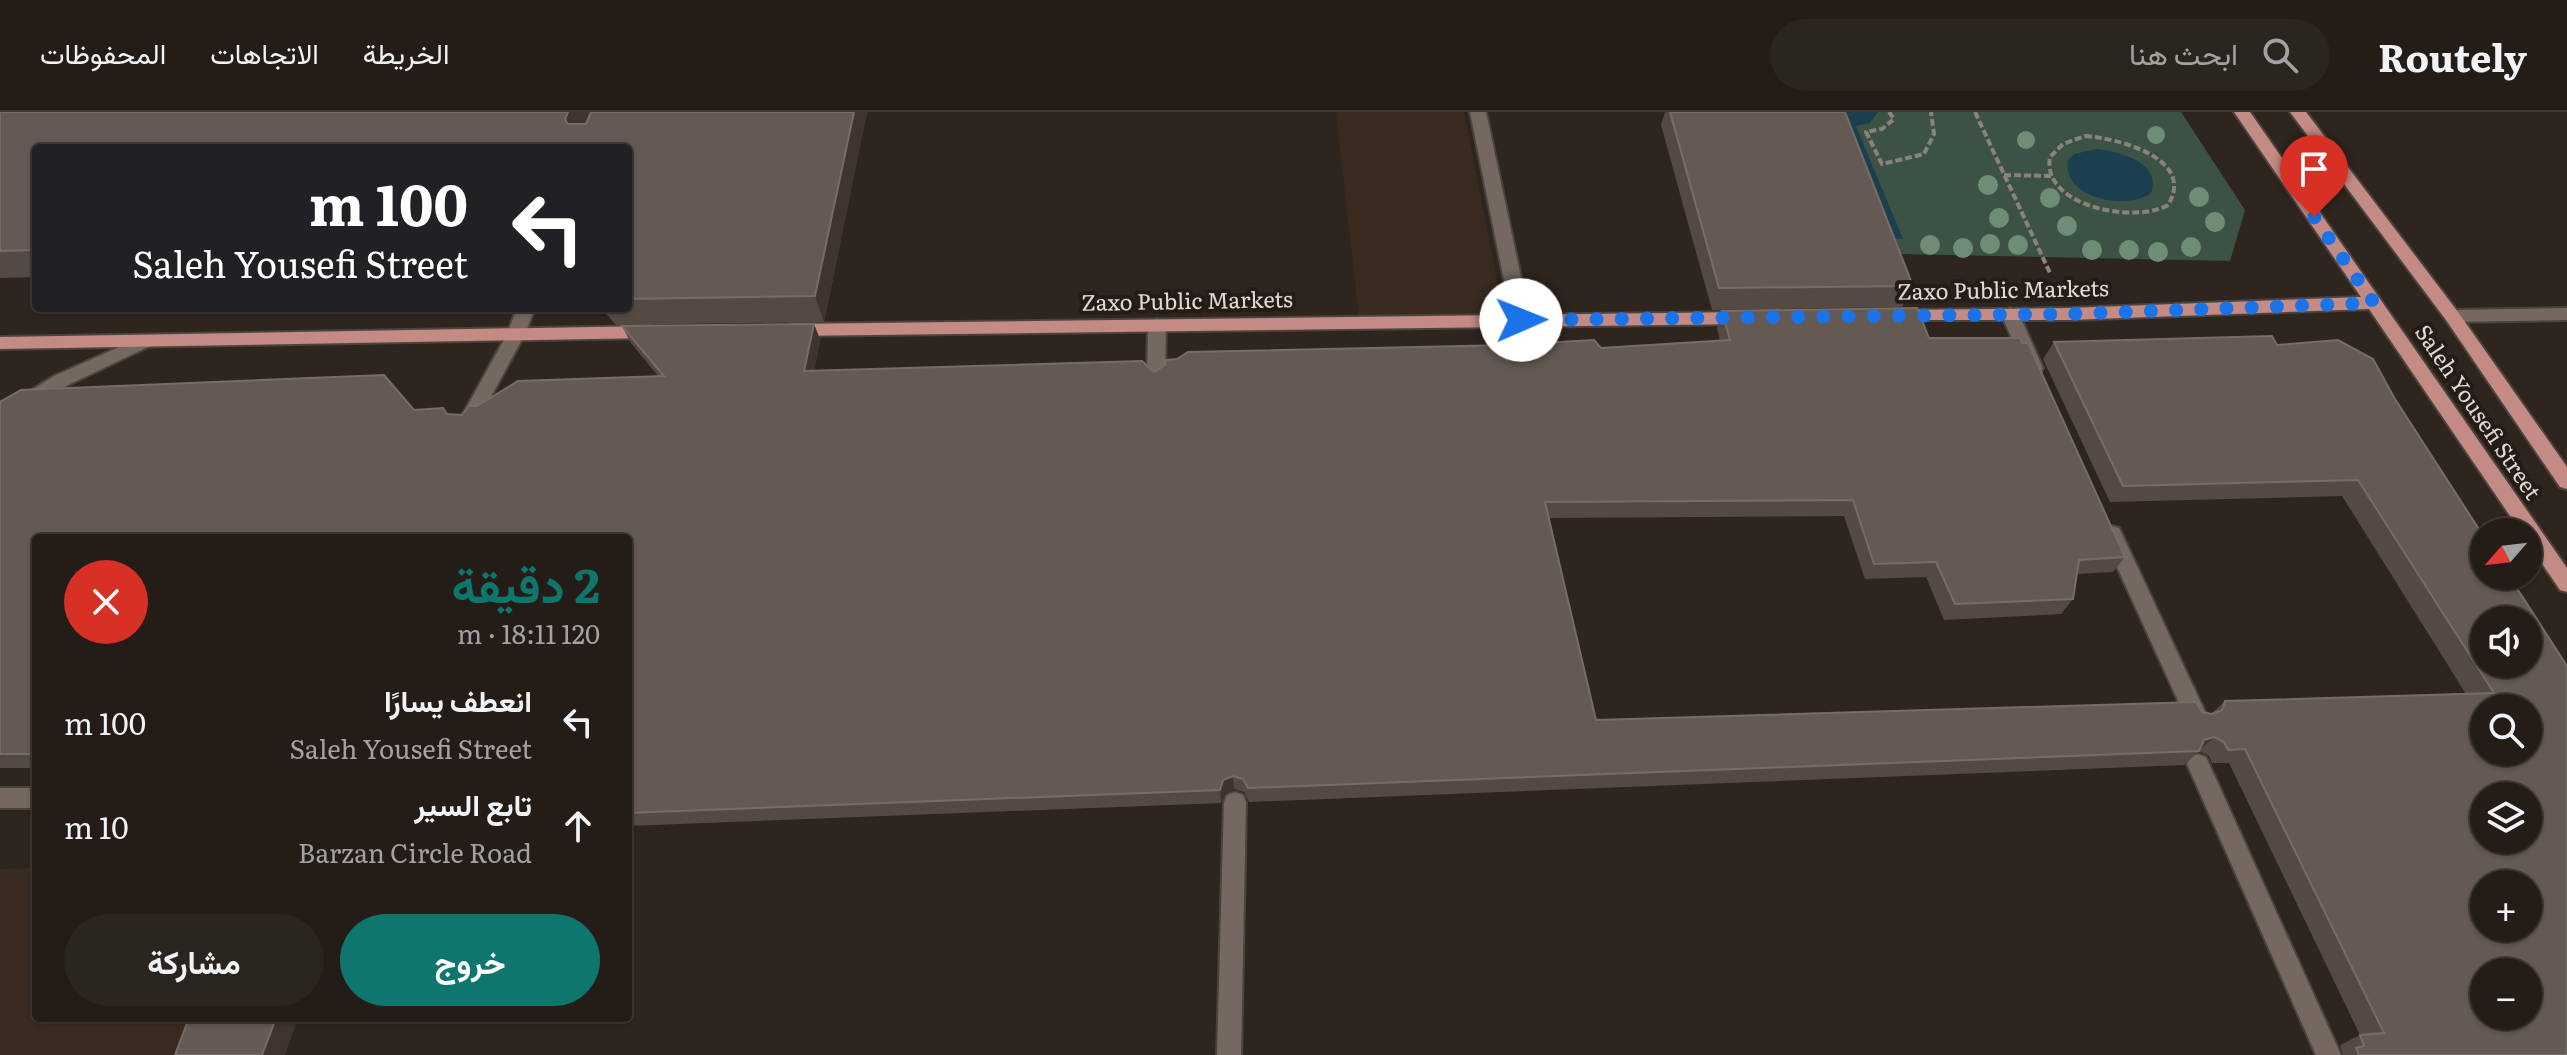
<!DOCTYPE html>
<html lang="ar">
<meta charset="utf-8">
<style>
body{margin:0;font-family:Literata,Vazirmatn,serif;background:#2b2520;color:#f1f3f6;direction:rtl;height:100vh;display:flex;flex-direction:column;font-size:30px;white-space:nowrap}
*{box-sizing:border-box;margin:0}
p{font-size:26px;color:#a3a1a1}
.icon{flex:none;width:44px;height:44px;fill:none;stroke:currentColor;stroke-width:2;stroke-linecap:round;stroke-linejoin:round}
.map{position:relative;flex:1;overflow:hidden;direction:ltr}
.side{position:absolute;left:32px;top:422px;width:600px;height:488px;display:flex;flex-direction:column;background:#231c17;border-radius:8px;box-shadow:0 2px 6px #0004,0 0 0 2px #403a36;direction:rtl}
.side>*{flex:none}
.top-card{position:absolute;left:32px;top:32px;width:600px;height:168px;border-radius:8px;box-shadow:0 2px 6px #0004,0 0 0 2px #403a36;direction:rtl;background:#202124;color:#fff;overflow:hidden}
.needle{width:52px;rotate:242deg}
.buttons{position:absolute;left:2470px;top:406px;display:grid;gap:16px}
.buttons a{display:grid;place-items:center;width:72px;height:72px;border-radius:50%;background:#231c17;box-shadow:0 2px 6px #0004,0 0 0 2px #403a36;font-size:40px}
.pin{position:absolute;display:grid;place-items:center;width:68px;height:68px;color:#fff;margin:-82px -34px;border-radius:50% 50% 50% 0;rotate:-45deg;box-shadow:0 0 8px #0007}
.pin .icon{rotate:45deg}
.me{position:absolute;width:88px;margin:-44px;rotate:89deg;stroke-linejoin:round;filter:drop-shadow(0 0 6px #0008)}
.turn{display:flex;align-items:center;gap:28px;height:168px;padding:0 32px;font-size:36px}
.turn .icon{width:104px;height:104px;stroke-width:2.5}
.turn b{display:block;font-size:56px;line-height:68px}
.round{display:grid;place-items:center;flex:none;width:84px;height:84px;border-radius:42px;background:#2b2520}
.overview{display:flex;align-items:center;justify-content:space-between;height:136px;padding:0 32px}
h1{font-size:48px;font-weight:700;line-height:60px;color:#0f766e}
.button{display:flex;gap:16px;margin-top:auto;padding:16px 32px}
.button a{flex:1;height:92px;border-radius:48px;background:#0f766e;color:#fff;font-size:32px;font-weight:700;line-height:92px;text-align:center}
.button a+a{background:#2b2520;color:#f1f3f6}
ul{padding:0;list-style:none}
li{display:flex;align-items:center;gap:24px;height:104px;padding:0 32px}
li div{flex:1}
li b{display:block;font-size:30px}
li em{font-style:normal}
header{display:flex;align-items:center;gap:48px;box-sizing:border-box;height:112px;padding:0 40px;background:#231c17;border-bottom:2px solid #403a36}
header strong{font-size:38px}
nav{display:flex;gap:44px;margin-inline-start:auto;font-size:28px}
.search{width:560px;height:72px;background:#2b2520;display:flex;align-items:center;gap:20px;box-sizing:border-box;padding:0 28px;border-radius:44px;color:#a3a1a1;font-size:30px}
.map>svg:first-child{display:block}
.built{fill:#3a2b20}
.green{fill:#3c5245}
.water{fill:#1a4050}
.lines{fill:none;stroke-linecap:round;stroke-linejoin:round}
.minor-casing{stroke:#4b433d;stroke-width:4}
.major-casing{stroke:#4b433d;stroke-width:4}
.path{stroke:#8a827c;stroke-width:4;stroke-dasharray:7 3;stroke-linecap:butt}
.minor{fill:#746860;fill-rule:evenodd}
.major{fill:#c48b84;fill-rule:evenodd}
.tree{fill:#6e8c76}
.wall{fill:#544a43}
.shaded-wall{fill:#3f352e}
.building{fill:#645953;stroke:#776d67;stroke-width:2;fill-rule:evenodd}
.route{stroke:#1a73e8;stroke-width:14;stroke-dasharray:0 25.2}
.labels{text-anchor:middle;stroke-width:8;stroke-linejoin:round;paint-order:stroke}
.street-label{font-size:22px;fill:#e0d9d4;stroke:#251c15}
</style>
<header>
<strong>Routely</strong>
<div class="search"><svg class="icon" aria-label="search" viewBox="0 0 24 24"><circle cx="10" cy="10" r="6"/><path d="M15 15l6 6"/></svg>ابحث هنا</div>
<nav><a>الخريطة</a><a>الاتجاهات</a><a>المحفوظات</a></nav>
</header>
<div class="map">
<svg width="2567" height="943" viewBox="0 0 2567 943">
<rect width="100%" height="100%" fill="#2f251f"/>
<g class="built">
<path d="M 1336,0 L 1464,0 L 1503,200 L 1359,205 Z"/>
<path d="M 36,756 L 36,906 L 206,906 L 190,943 L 0,943 L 0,757 Z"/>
</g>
<path class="green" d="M 1834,0 L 2181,0 L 2245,98 L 2230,149 L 1900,142 Z"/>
<g class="water">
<path d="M 1839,0 L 1878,0 L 1870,11 L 1856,14 L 1903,127 L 1891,127 Z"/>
<path d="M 2096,37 C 2118,39 2162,50 2151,81 C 2127,99 2061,87 2068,48 L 2074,42 Z"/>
</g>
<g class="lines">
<g class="minor-casing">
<g id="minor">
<path d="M 1470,0 L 1486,0 L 1530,208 L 1521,214 L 1512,208 Z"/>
<path d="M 517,196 L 535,196 L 525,222 L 474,316 L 460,316 L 458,311 L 507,222 Z"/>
<path d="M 2010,196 L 2019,202 L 2043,256 L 2040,261 L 2028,261 L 2025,256 L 2001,202 Z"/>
<path d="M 2567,196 L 2567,208 L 2452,210 L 2443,204 L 2452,198 Z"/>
<path d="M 1157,207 L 1166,213 L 1165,267 L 1156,274 L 1147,267 L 1148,213 Z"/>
<path d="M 146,223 L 152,225 L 155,229 L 152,233 L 66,274 L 0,314 L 0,298 L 54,264 Z"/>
<path d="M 2112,414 L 2119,416 L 2122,422 L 2207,604 L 2204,611 L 2196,613 L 2188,611 L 2185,604 L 2102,422 L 2105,416 Z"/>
<path d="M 2198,642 L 2206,645 L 2341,943 L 2316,943 L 2187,652 L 2190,645 Z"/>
<rect x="0" y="676" width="36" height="20"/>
<path d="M 1235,680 L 1243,683 L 1246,690 L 1241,943 L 1217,943 L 1224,690 L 1227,683 Z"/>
</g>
</g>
<g class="major-casing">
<g id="major">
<path d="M 2234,0 L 2250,0 L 2567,456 L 2567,480 L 2560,478 L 2528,431 L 2528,420 L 2521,420 L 2369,197 L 2069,208 L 1888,208 L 1885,204 L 1894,198 L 2069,196 L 2361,185 Z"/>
<path d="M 2290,0 L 2306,0 L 2458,200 L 2567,355 L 2567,377 L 2560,375 L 2446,208 Z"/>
<path d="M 1746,200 L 1755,206 L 1746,212 L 790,224 L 781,218 L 790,212 Z"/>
<path d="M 650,214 L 659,220 L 650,226 L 0,237 L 0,225 Z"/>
</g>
</g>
<g class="path">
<path d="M 1889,0 L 1894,7 L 1882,17 L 1866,20 L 1882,52 L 1924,42 L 1934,22 L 1931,0"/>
<path d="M 1975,0 L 2050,161"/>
<path d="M 2085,24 C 2116,26 2197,46 2168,93 C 2136,112 2041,95 2050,45 L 2063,32 Z"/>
<path d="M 2004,63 L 2053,64"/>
</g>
<use href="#minor" class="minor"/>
<use href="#major" class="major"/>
</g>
<g class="tree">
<circle cx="2156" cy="23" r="9"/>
<circle cx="2026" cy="28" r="9"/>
<circle cx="1988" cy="73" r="10"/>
<circle cx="2199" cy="85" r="10"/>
<circle cx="2050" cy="86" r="10"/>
<circle cx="1999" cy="106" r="10"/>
<circle cx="2215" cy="110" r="10"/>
<circle cx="2067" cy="114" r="10"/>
<circle cx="1990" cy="132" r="10"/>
<circle cx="1930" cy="133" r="10"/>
<circle cx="2018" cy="133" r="10"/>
<circle cx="2191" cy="135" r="10"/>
<circle cx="1963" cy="136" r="10"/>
<circle cx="2092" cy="138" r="10"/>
<circle cx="2129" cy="138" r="10"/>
<circle cx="2158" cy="140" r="10"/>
</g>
<g class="wall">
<path d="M 0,0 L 867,0 L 824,210 L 616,213 L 601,196 L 628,196 L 628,36 L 36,36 L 36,165 L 0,166 Z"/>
<path d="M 1665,0 L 1845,0 L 1913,174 L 1902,195 L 1712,198 L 1661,13 Z"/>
<path d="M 1722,199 L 1929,226 L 2125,445 L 2113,460 L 2077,462 L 2073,487 L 2061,502 L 1944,508 L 1926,465 L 1865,467 L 1844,404 L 1548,406 L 1596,608 L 2202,600 L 2211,602 L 2225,589 L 2466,582 L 2342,384 L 2110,390 L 2043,247 L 2054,230 L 2277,233 L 2395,287 L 2484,425 L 2567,943 L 2342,943 L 2343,942 L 2340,933 L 2360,923 L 2229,651 L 2212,651 L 2209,644 L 2199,639 L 2184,653 L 1249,690 L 1244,680 L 1234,677 L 1224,682 L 1221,691 L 628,714 L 628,426 L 36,426 L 36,656 L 0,656 L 0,290 L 414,298 L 443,296 L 448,302 L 462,303 L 477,294 L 658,264 L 631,231 L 622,214 L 814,212 L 820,228 L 814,259 L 1154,260 L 1720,229 L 1717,216 Z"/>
</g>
<g class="shaded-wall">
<path d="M 568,0 L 592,0 L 578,35 L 565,8 Z"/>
<path d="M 854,0 L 867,0 L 824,210 L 815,184 Z"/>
<path d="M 814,212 L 820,228 L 811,276 L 804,259 Z"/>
<path d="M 2214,625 L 2199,639 L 2204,628 Z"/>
<path d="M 1233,664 L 1234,677 L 1224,682 L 1221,691 L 1220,678 L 1223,668 Z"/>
<path d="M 276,906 L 298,906 L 285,943 L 262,943 Z"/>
</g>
<g class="building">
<path d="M 0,0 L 568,0 L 565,8 L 568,12 L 586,12 L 591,0 L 854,0 L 815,184 L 628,187 L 628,36 L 36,36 L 36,138 L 0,139 Z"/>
<path d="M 1670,0 L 1845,0 L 1913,174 L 1719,176 Z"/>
<path d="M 1917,196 L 1929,226 L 2020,226 L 2022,231 L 2028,231 L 2125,445 L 2079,448 L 2073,487 L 1955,492 L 1936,450 L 1874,452 L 1853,388 L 1545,390 L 1596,608 L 2196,590 L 2202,600 L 2212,602 L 2222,598 L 2225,589 L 2494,581 L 2358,368 L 2123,374 L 2054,230 L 2272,224 L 2277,233 L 2338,228 L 2373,247 L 2395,287 L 2484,425 L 2484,464 L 2509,464 L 2567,554 L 2567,943 L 2359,943 L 2356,936 L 2364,934 L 2360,923 L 2384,921 L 2245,637 L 2228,638 L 2224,630 L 2214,625 L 2204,628 L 2199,639 L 1248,676 L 1243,667 L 1233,664 L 1223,668 L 1220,678 L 628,701 L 628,426 L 36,426 L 36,642 L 0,642 L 0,290 L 21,278 L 384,263 L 414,298 L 443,296 L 447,302 L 462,303 L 469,294 L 477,294 L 518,269 L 664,264 L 622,214 L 814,212 L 804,259 L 1142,249 L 1154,260 L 1165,253 L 1166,248 L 1177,247 L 1188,240 L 1508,233 L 1594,228 L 1601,236 L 1730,228 L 1722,199 ZM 2484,508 L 2528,508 L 2528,552 L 2484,552 ZM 2484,596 L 2528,596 L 2528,640 L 2484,640 ZM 2484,684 L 2528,684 L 2528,728 L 2484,728 ZM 2484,772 L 2528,772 L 2528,816 L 2484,816 ZM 2484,860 L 2528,860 L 2528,904 L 2484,904 Z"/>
<path d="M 189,906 L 276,906 L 262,943 L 175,943 Z"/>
</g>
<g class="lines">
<path class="route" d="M 1521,208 L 2069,202 L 2374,191 L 2314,105"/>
</g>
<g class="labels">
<g class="street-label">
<text transform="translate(2003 178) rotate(-1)" y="8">Zaxo Public Markets</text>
<text transform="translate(1187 189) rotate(-1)" y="8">Zaxo Public Markets</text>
<text transform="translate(2478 300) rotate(56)" y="8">Saleh Yousefi Street</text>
</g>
</g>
</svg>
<div class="buttons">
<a><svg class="needle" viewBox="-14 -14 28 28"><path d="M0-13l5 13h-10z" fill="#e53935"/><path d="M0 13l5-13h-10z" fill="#a3a1a1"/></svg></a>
<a><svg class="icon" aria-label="sound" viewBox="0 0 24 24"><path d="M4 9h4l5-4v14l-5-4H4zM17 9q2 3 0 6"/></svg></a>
<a><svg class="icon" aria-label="search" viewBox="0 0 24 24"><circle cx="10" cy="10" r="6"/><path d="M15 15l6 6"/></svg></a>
<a><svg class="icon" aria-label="layers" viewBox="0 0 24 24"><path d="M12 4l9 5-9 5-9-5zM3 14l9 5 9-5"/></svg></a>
<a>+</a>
<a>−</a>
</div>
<div class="pin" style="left:2314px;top:105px;background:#d93025"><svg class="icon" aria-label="arrive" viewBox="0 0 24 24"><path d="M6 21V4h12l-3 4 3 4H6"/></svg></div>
<svg class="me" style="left:1521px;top:208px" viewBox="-20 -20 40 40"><circle r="19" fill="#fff"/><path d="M0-13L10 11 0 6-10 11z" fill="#1a73e8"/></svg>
<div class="top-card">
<div class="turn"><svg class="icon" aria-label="left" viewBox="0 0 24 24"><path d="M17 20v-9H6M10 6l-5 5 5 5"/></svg><div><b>100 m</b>Saleh Yousefi Street</div></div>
</div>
<section class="side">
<div class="overview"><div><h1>2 دقيقة</h1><p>120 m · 18:11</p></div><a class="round" style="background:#d93025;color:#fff"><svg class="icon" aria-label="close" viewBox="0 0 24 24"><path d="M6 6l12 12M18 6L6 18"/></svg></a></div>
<ul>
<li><svg class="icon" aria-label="left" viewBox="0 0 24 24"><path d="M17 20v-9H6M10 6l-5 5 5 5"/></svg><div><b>انعطف يسارًا</b><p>Saleh Yousefi Street</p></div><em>100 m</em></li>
<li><svg class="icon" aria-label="ahead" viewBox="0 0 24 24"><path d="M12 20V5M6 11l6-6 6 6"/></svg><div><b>تابع السير</b><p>Barzan Circle Road</p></div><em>10 m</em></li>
</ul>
<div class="button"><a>خروج</a><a>مشاركة</a></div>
</section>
</div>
